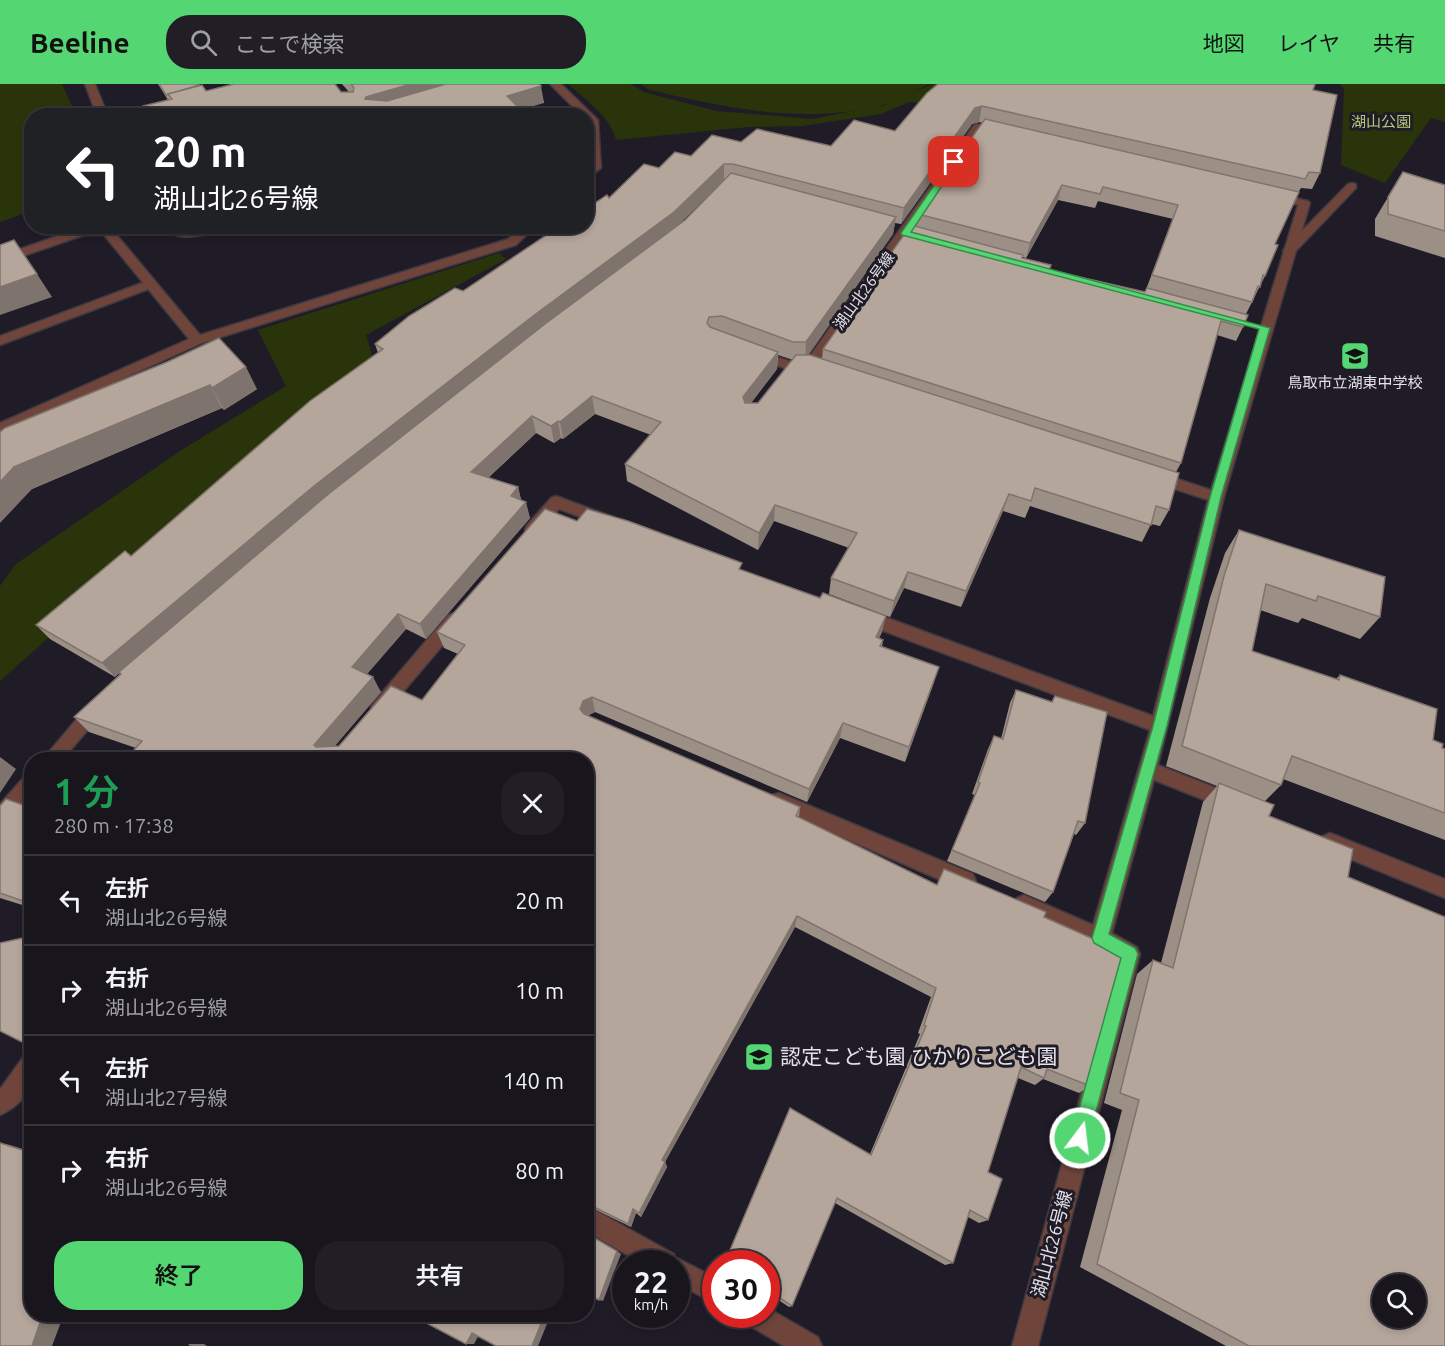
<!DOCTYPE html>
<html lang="ja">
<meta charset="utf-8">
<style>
body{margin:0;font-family:Ubuntu,"Noto Sans JP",sans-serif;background:#211e26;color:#f1f3f6;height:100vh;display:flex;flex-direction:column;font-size:22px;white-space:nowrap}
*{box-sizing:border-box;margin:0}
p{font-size:20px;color:#9f9fa4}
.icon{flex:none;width:33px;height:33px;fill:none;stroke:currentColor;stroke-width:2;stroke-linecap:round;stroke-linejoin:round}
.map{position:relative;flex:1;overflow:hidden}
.sheet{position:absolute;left:24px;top:668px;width:570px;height:570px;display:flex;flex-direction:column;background:#18151d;border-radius:24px;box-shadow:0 3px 9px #0003,0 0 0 2px #36343b}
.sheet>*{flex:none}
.banner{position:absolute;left:24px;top:24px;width:570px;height:126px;border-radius:24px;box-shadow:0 3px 9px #0003,0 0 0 2px #36343b;background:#202124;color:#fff;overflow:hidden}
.buttons{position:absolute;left:1372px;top:1190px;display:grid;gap:12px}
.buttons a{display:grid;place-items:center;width:54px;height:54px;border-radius:50%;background:#18151d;box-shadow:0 3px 9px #0003,0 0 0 2px #36343b;font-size:30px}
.speed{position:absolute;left:612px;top:1166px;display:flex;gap:12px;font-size:30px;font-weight:700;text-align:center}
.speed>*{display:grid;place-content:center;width:78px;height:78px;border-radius:50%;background:#18151d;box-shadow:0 3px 9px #0003,0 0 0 2px #36343b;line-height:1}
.speed small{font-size:15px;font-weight:400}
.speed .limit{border:9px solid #d22;background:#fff;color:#111}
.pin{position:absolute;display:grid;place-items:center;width:51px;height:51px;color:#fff;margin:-26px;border-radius:12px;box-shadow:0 3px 9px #0006}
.me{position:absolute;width:66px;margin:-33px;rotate:15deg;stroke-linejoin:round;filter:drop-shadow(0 0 4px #0008)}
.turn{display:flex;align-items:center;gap:21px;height:126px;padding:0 30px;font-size:27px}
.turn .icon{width:78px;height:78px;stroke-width:2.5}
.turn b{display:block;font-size:42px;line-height:51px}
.round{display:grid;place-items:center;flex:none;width:63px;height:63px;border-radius:24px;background:#211e26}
.summary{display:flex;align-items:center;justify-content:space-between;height:102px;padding:0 30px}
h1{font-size:36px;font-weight:600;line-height:45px;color:#1e9e55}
.primary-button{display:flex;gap:12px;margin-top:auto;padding:12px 30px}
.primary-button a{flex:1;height:69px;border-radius:24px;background:#54d672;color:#111;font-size:24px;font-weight:600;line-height:69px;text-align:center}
.primary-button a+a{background:#211e26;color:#f1f3f6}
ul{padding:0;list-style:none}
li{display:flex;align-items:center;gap:18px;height:90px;padding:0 30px;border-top:2px solid #36343b}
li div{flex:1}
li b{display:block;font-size:22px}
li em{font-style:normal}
header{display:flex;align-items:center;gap:36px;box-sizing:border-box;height:84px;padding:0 30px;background:#54d672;color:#111}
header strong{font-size:28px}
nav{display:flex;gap:33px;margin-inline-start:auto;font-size:21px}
.search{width:420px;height:54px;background:#211e26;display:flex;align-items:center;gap:15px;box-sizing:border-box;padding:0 21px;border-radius:24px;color:#9f9fa4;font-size:22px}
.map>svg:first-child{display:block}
.green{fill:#2a340b}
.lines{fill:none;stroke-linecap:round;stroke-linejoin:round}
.lane-casing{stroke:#3b3842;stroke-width:3}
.street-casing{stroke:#3b3842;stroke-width:3}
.lane{fill:#6f443b;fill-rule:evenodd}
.street{fill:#6f443b;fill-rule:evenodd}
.wall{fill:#9c8f86;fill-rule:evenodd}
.shaded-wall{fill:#7f746d}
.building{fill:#b5a69c;stroke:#7f746d;stroke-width:1.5;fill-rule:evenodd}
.route{fill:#54d672;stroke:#378b4a;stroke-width:1.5}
.labels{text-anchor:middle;stroke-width:6;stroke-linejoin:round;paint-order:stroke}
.far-park-label{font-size:15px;fill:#b4cb7c;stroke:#201c27}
.far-street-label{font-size:15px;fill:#e4e1e9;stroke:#201c27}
.far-poi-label{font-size:15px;fill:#e4e1e9;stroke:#201c27}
.street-label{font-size:18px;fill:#e4e1e9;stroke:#201c27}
.near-poi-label{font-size:21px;fill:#e4e1e9;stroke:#201c27;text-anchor:start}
</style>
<header>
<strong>Beeline</strong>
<div class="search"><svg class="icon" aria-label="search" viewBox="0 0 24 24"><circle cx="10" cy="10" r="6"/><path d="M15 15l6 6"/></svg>ここで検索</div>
<nav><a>地図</a><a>レイヤ</a><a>共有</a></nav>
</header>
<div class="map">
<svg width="1445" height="1262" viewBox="0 0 1445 1262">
<rect width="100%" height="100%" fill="#201c27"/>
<g class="green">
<path d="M 0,0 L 62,0 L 76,31 L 32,32 L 31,127 L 0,138 Z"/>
<path d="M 568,0 L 631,0 L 644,8 L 716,27 L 812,35 L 885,21 L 932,0 L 938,0 L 928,19 L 909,18 L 881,30 L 802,42 L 748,43 L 616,56 C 610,32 586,16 568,0 Z"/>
<path d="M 640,0 L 929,0 C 915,7 899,17 883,21 C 805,41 726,24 650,6 Z"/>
<path d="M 1340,0 L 1445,0 L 1445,38 L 1431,34 L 1385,99 L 1341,81 L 1344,5 Z"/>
<path d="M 499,169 L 506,175 L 366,251 L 372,271 L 372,285 L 74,531 L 0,597 L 0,502 L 16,480 L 180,367 L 286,302 L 258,246 Z"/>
</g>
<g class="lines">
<g class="lane-casing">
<g id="lane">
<path d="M 170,19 L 175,22 L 174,24 L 148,32 L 129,32 Z"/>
<path d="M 1352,99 L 1356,100 L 1356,104 L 1293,170 L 1285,170 L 1283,167 L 1285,164 L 1348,100 Z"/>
<path d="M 150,196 L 154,197 L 156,200 L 154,203 L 0,261 L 0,252 Z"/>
</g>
</g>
<g class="street-casing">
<g id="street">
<path d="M 85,0 L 95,0 L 108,32 L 97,32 Z"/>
<path d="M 550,0 L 561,0 L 598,36 L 601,84 L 586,95 L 586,86 L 589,83 L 586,32 L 582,32 Z"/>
<path d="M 978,40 L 1009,49 L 1004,52 L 981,47 L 818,280 L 829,283 L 831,286 L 829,289 L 824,290 L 805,285 L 803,282 L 805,279 L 974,41 Z"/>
<path d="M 1273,109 L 1308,117 L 1310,119 L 1224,413 L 1158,681 L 1239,713 L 1242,719 L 1239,725 L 1232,727 L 1154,696 L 1112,849 L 1137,863 L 1140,870 L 1038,1262 L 1012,1262 L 1118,875 L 1017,828 L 1014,821 L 1017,814 L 1024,811 L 1093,841 L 1150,646 L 854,536 L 852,531 L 854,526 L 860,524 L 866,526 L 1153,632 L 1208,416 L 1148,396 L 1145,392 L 1153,387 L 1211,406 L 1298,121 L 1269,114 L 1269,110 Z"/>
<path d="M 169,142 L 226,142 C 217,149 186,156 176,151 C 175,150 170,143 169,142 Z"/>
<path d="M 522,142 L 536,142 L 516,161 L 202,259 L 0,350 L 0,339 L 189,255 L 104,151 L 84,151 L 0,180 L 0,172 L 83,143 L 111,144 L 200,251 L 508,155 Z"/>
<path d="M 754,265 L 795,279 L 797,282 L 790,286 L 749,272 L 747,269 L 749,266 Z"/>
<path d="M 556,412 L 613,433 L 615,437 L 613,441 L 607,443 L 559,425 L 539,449 L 527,449 L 525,445 L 527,441 L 551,414 Z"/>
<path d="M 454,529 L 460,531 L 462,536 L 460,541 L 386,628 L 380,630 L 374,628 L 371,623 L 374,618 L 448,531 Z"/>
<path d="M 97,616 L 103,618 L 106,623 L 103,628 L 63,675 L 43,675 L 91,618 Z"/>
<path d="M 32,690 L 32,712 L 7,740 L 0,743 L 0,720 L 25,692 Z"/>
<path d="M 779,709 L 973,790 L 976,797 L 973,804 L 966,806 L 959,804 L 772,723 L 769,717 L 772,711 Z"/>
<path d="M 1330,749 L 1445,795 L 1445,814 L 1323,764 L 1320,758 L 1323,752 Z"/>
<path d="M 32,969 C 32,978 34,991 32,1000 C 28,1013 12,1026 0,1031 L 0,1005 L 24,972 Z"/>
<path d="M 586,1121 L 674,1170 L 675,1173 L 716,1194 L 716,1220 L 676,1199 L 676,1179 L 641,1179 L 586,1147 Z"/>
<path d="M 766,1223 L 818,1253 L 822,1262 L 784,1262 L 745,1239 L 741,1230 L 766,1230 Z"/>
</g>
</g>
<use href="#lane" class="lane"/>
<use href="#street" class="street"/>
</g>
<g class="wall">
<path d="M 158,0 L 198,0 L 206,7 L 341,8 L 349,8 L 342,0 L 539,0 L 544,19 L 168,16 Z"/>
<path d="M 1313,6 L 1320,89 L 1312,105 L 1301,104 L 1299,107 L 1275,160 L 1265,192 L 1246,230 L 1243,243 L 1236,257 L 1217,251 L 1181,379 L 1176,388 L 1169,426 L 1160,442 L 1151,440 L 1142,458 L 1030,422 L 1025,434 L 1003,427 L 961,523 L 904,504 L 890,533 L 829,510 L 831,494 L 849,464 L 774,437 L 758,466 L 627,397 L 625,380 L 651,351 L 595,330 L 563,355 L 561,354 L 554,359 L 536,349 L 488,394 L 518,403 L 521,416 L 530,434 L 426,555 L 406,545 L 367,590 L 381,608 L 334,662 L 339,662 L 422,616 L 458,570 L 444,564 L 437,548 L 577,437 L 742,486 L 882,548 L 879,554 L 883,556 L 882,563 L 934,598 L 905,678 L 840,654 L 807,718 L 595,628 L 587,632 L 800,723 L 799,733 L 937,801 L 944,785 L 1044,833 L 1090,1002 L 1079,1009 L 1043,995 L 1035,1001 L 1018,994 L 988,1088 L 988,1136 L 979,1139 L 968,1133 L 953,1179 L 945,1181 L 835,1119 L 792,1222 L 789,1223 L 766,1208 L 766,1179 L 725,1179 L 725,1178 L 870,1070 L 920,950 L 918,949 L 931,913 L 795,843 L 665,1078 L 667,1083 L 641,1133 L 636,1129 L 631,1143 L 586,1121 L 586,675 L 136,664 L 89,648 L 74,633 L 120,590 L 119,589 L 115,593 L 50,555 L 36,541 L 131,472 L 378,269 L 375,260 L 463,207 L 609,114 L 659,84 L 691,72 L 741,58 L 831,62 L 895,47 L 927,9 ZM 979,38 L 983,39 L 918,130 L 916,142 L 823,265 L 822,275 L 808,271 L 893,150 L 895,139 L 901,140 L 972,40 ZM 724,96 L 685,136 L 676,143 ZM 1058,116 L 1095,124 L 1098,117 L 1173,135 L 1145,208 L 1050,186 L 1023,174 L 1023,173 L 1026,174 ZM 778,271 L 793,276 L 758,319 L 751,319 L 777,285 Z"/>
<path d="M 1403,88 L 1445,101 L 1445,174 L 1375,152 L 1375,135 Z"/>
<path d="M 309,142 L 347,142 L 315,152 Z"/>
<path d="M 167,278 L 257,305 L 224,326 L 222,324 L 32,405 L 0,348 Z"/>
<path d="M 1239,446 L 1380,533 L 1360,555 L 1302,534 L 1298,539 L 1260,526 L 1252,567 L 1336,595 L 1340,591 L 1445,665 L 1445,756 L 1283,695 L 1281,701 L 1265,717 L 1269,732 L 1348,793 L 1445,1262 L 1226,1262 L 1080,1183 L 1122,1026 L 1104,1019 L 1137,890 L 1153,876 L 1161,879 L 1203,718 L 1217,702 L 1166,682 L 1210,514 L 1225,469 Z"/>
<path d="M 1016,606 L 1052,618 L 1055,612 L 1085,739 L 1076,751 L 1074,750 L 1053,808 L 1045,818 L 947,777 L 975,711 L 972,710 L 988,665 L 994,652 L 1001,655 L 1010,619 Z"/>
<path d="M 0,722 L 32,724 L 32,824 L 0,814 Z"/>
</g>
<g class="shaded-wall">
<path d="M 411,0 L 474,0 L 370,32 L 365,15 L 366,13 Z"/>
<path d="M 541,2 L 544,19 L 510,29 L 507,12 Z"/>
<path d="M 982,22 L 979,38 L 972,40 L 901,140 L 904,124 L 975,24 Z"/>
<path d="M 724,80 L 724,96 L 675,144 L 322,417 L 115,593 L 102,579 L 314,402 Z"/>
<path d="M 1062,101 L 1058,116 L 1026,174 L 1030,159 Z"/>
<path d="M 896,133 L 893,150 L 805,276 L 806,258 Z"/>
<path d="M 311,142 L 347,142 L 315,152 Z"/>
<path d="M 37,190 L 52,213 L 0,231 L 0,203 Z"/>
<path d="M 778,268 L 777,285 L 742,331 L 743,313 Z"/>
<path d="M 246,283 L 257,305 L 224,326 L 212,304 Z"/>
<path d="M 210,301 L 222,324 L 32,405 L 0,439 L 0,398 L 14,383 Z"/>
<path d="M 592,312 L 595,330 L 563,355 L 560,338 Z"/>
<path d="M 532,332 L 536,349 L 476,405 L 471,388 Z"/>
<path d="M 558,337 L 561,354 L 554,359 L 551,342 Z"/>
<path d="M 518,403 L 522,420 L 511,412 Z"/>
<path d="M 1009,410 L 1003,427 L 961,523 L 966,507 Z"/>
<path d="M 526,418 L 530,434 L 426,555 L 420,540 Z"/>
<path d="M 775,421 L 774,437 L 758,466 L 759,449 Z"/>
<path d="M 908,488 L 904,504 L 890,533 L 894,517 Z"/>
<path d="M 398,530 L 406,545 L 360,598 L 352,583 Z"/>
<path d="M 886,532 L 882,548 L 872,569 L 876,553 Z"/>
<path d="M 939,583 L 934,598 L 905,678 L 909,663 Z"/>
<path d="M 373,593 L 381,608 L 324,675 L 314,661 Z"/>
<path d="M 592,613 L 595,628 L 586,632 L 583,639 L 580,625 L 583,617 Z"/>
<path d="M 843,639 L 840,654 L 807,718 L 809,705 Z"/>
<path d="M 0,673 L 16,685 L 0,709 Z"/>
<path d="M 797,832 L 795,843 L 663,1081 L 662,1076 Z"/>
<path d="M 0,1059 L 10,1061 L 32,1068 L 32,1069 Z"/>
<path d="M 665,1078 L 667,1083 L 641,1133 L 639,1129 Z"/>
<path d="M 633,1125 L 636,1129 L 631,1143 L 628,1140 Z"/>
<path d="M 617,1167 L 621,1170 L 603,1217 L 599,1216 Z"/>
<path d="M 43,1230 L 64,1230 L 52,1262 L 32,1262 Z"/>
<path d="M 545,1230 L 551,1230 L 538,1262 L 532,1262 Z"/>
<path d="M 472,1249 L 480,1249 L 474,1260 L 466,1260 Z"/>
<path d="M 188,1260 L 204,1260 L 207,1262 L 190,1262 Z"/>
</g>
<g class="building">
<path d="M 159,0 L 198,0 L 199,1 L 166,11 Z"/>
<path d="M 234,0 L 335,0 L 341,8 L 353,8 L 354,4 L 351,0 L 411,0 L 366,13 L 365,15 L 387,17 L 446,0 L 539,0 L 541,2 L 507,12 L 527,32 L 148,32 L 143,22 L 172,15 L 168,10 L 202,1 L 206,7 Z"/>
<path d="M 938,0 L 1315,0 L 1313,6 L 1337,11 L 1320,89 L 1309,88 L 1305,95 L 982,22 L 975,24 L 904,124 L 733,80 L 724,80 L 674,128 L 533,232 L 314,402 L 102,579 L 36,541 L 125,467 L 131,472 L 310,317 L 383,265 L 375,260 L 409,232 L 455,204 L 463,207 L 560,142 L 586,142 L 586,125 L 607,111 L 609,114 L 644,80 L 659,84 L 675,68 L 691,72 L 712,51 L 741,58 L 757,45 L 831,62 L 854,36 L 895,47 L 927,9 Z"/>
<path d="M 985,35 L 1299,108 L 1275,160 L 1278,161 L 1265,192 L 1263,191 L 1260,203 L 1258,202 L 1252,218 L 1152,191 L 1178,121 L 1103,103 L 1100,110 L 1062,101 L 1030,159 L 918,130 Z"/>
<path d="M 1403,88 L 1445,101 L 1445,147 L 1388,130 L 1388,113 Z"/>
<path d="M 731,89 L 896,133 L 806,258 L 793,258 L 722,232 L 709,233 L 707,239 L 710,243 L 778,268 L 743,313 L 745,319 L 758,319 L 796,271 L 810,271 L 1179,389 L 1169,426 L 1156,422 L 1151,441 L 1035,404 L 1031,417 L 1009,410 L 966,507 L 908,488 L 894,517 L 831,494 L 857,449 L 775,421 L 759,449 L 625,380 L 661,338 L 592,312 L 560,338 L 558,337 L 551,342 L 532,332 L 471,388 L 518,403 L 511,412 L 526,418 L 420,540 L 398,530 L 352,583 L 373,593 L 314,661 L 316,663 L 339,662 L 391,602 L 422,616 L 465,561 L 437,548 L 545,425 L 577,437 L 587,425 L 628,437 L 742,479 L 739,485 L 820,514 L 823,509 L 886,532 L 876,553 L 883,556 L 880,562 L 939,583 L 909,663 L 843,639 L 809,705 L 592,613 L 583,617 L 580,625 L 584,630 L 800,723 L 796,732 L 937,801 L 944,785 L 1046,828 L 1044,833 L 1125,869 L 1090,1002 L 1047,985 L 1044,994 L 1021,983 L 988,1088 L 1002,1095 L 988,1136 L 970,1126 L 953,1179 L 837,1114 L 792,1222 L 766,1205 L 766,1179 L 726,1179 L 725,1178 L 790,1024 L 871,1071 L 926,942 L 924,941 L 936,904 L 797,832 L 662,1076 L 665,1078 L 639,1129 L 633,1125 L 628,1140 L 586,1119 L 586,675 L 126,675 L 142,657 L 74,633 L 121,590 L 119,588 L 326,412 L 545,240 L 685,136 Z"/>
<path d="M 911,141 L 1023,171 L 1022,174 L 1051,181 L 1049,186 L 1145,208 L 1147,204 L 1248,231 L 1243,243 L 1221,237 L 1181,379 L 823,265 Z"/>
<path d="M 14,156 L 37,190 L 0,203 L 0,161 Z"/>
<path d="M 219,254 L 246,283 L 212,304 L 210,301 L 14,383 L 0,398 L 0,348 L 5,344 L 167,278 Z"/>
<path d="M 1239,446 L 1385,493 L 1380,533 L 1318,512 L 1316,517 L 1266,500 L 1252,567 L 1339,596 L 1340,591 L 1437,625 L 1433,656 L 1443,660 L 1442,664 L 1445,665 L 1445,729 L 1292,672 L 1281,701 L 1182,662 L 1224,492 Z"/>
<path d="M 1016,606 L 1052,618 L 1055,612 L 1107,628 L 1085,739 L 1078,737 L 1053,808 L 952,766 L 980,699 L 978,698 L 994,652 L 1003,655 Z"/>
<path d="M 1219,699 L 1274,721 L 1269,732 L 1353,765 L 1348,793 L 1445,833 L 1445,1262 L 1249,1262 L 1097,1180 L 1139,1016 L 1120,1009 L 1153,876 L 1173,884 ZM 1383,1200 L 1416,1200 L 1416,1233 L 1383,1233 Z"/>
<path d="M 6,715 L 32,724 L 32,820 L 0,809 L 0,722 Z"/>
<path d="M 32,852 L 32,963 L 0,947 L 0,859 Z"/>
<path d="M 0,1059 L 32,1069 L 32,1230 L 43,1230 L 32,1262 L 0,1262 Z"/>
<path d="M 586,1149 L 617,1167 L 599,1216 L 586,1210 Z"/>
<path d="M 433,1230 L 545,1230 L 532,1262 L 496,1262 L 472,1249 L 466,1260 L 428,1240 Z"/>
</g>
<path class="route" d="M 951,77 L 958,78 L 911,148 L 1270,244 L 1221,413 L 1167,642 L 1109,850 L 1135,864 L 1138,870 L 1089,1054 L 1086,1061 L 1080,1063 L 1074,1061 L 1071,1054 L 1121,874 L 1094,859 L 1092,854 L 1153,642 L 1210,413 L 1259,245 L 902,151 L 901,149 Z"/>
<defs>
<g id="school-square" transform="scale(1.5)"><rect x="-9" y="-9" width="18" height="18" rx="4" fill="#54d672" stroke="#201c27"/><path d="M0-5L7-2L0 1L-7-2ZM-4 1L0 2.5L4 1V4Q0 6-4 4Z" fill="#111"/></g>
</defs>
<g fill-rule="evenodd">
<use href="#school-square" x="1355" y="272"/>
<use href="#school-square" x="759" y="973"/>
</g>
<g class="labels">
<g class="far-park-label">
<text x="1381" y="43">湖山公園</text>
</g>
<g class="far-street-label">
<text transform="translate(864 207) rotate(-54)" y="5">湖山北26号線</text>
</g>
<g class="far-poi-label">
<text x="1355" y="304">鳥取市立湖東中学校</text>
</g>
<g class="street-label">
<text transform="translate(1052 1160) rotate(-75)" y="6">湖山北26号線</text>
</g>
<g class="near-poi-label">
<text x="780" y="980">認定こども園 ひかりこども園</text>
</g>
</g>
</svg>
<div class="buttons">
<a><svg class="icon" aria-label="search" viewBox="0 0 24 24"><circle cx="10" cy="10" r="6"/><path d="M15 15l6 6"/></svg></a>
</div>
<div class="speed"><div>22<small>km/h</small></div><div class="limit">30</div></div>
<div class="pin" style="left:954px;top:78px;background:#d93025"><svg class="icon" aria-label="arrive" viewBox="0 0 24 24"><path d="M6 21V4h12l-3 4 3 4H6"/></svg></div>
<svg class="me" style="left:1080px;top:1054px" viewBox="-20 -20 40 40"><circle r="17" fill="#54d672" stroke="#fff" stroke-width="3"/><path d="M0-11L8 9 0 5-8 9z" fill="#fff"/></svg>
<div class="banner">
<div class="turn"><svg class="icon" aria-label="left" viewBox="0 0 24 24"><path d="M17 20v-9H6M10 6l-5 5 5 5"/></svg><div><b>20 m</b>湖山北26号線</div></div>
</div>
<section class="sheet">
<div class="summary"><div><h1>1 分</h1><p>280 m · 17:38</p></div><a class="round"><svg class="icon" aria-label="close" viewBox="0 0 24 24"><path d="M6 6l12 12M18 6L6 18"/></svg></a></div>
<ul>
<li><svg class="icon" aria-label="left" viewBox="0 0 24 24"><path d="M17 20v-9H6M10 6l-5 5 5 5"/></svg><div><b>左折</b><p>湖山北26号線</p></div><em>20 m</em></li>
<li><svg class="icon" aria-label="right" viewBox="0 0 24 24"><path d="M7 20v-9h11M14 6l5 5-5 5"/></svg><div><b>右折</b><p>湖山北26号線</p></div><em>10 m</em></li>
<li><svg class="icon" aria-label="left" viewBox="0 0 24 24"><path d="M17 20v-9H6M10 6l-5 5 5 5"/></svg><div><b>左折</b><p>湖山北27号線</p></div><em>140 m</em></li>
<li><svg class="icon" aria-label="right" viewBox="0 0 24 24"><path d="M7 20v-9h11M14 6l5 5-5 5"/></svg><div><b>右折</b><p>湖山北26号線</p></div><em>80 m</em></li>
</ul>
<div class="primary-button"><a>終了</a><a>共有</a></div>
</section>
</div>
